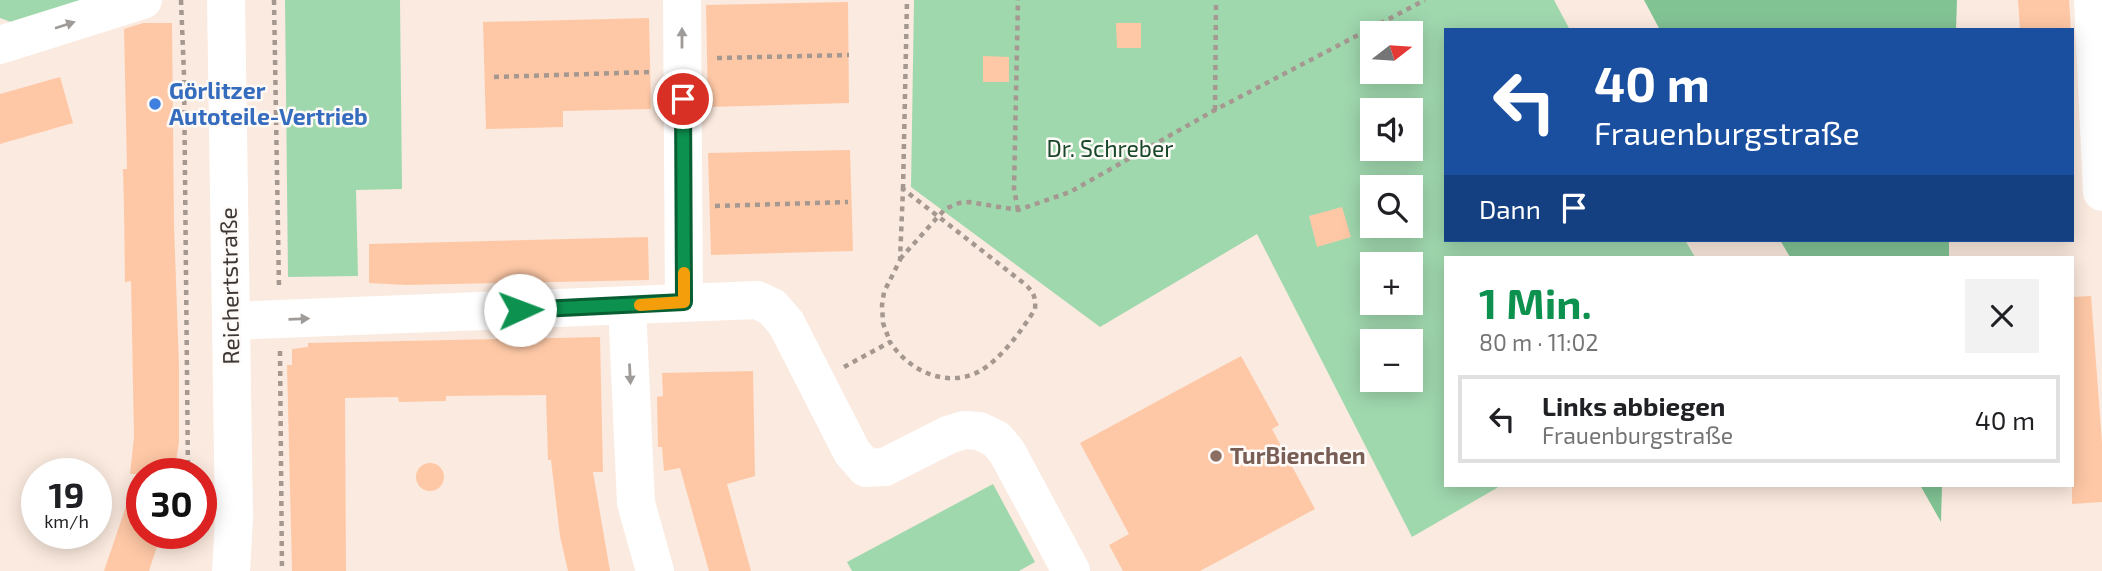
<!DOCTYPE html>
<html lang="de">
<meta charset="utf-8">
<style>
body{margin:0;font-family:"Exo 2",sans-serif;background:#f2f2f2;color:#202124;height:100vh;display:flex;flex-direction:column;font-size:26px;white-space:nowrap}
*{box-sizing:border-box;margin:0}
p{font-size:23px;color:#757577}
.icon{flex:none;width:38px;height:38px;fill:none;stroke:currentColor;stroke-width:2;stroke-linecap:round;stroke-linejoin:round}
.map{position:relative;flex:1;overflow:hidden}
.panel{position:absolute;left:1444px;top:256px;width:630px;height:231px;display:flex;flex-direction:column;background:#fff;border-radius:0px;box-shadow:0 4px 18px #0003}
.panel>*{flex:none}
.top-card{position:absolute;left:1444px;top:28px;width:630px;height:214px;border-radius:0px;box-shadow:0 4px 18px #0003;background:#1a4fa0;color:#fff;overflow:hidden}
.needle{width:46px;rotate:73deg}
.controls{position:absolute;left:1360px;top:21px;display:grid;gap:14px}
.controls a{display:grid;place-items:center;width:63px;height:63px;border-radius:0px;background:#fff;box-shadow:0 4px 18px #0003;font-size:35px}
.speed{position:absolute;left:21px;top:458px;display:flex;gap:14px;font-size:35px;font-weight:700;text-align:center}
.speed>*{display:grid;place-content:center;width:91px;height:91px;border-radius:50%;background:#fff;box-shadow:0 4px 18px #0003;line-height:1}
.speed small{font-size:18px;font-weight:400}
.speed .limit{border:10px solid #d22;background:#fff;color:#111}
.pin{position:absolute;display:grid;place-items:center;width:60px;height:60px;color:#fff;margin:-30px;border:4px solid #fff;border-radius:50%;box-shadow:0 2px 7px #0007}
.me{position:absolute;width:77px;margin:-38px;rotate:88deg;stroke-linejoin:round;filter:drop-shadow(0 0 5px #0008)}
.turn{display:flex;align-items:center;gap:24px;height:147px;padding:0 35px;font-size:32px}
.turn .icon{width:91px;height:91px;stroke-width:2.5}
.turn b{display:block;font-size:49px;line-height:60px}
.then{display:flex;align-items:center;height:66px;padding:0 35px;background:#0003;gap:14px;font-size:26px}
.round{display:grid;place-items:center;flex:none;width:74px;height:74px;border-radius:0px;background:#f2f2f2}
.summary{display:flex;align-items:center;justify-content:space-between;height:119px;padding:0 35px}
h1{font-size:42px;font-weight:700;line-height:52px;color:#0c914f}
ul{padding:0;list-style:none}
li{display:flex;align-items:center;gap:21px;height:88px;margin:0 14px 10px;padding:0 21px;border:4px solid #e0e0e0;border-radius:0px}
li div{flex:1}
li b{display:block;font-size:26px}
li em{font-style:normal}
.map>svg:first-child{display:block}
.green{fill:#a0d8ae;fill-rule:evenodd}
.forest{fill:#82c394}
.building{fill:#fec8a6}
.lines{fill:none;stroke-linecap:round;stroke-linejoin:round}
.path{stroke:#a49890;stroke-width:4.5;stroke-dasharray:5 5;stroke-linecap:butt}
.minor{stroke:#fff;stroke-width:38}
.major{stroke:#fff;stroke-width:38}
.oneway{fill:#9e9b99}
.route-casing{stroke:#085e33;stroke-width:18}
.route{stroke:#0c914f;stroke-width:12}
.slow{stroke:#f59e0b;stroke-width:12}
.shop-dot{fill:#3f7fe0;stroke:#fefaf8;stroke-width:2.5}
.education-dot{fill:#8d6e63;stroke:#fefaf8;stroke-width:2.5}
.labels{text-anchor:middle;stroke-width:5;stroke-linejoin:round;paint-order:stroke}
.shop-label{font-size:23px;font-weight:bold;fill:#366cbe;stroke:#fefaf8;text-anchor:start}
.park-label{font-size:23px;fill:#184829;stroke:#fefaf8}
.street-label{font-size:23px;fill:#3e3733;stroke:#fefaf8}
.education-label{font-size:23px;font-weight:bold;fill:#785e54;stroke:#fefaf8;text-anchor:start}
</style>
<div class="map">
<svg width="2102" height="571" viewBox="0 0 2102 571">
<rect width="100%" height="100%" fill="#fbeadf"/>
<g class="green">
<path d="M 0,0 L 101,0 L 19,25 L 0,18 Z"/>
<path d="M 285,0 L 400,0 L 402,189 L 356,190 L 358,276 L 288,277 Z"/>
<path d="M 914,0 L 1554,0 L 1570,30 L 1446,30 L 1446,240 L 1685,240 L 1695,257 L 1446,257 L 1446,485 L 1502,485 L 1412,537 L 1257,234 L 1100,327 L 911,187 ZM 1372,33 L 1410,33 L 1410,72 L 1372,72 ZM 1372,110 L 1410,110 L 1410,149 L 1372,149 ZM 1372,187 L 1410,187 L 1410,226 L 1372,226 ZM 1372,264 L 1410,264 L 1410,303 L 1372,303 ZM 1372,341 L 1410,341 L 1410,380 L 1372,380 Z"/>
<path d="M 993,484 L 1035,562 L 1019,571 L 852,571 L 847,562 Z"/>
</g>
<g class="forest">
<path d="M 1644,0 L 1957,0 L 1956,30 L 1660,30 Z"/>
<path d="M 1780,240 L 1949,240 L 1949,257 L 1790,257 Z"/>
<path d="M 1920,485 L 1942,485 L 1941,522 Z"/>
</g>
<g class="building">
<path d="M 2018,0 L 2069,0 L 2071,30 L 2020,30 Z"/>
<path d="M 848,2 L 849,103 L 708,107 L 706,5 Z"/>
<path d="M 649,18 L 651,109 L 563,111 L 563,127 L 486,129 L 483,22 Z"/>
<path d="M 143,23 L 172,23 L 174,225 L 179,366 L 179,442 L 174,474 L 142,474 L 142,534 L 161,534 L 149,571 L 104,571 L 137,474 L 130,474 L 134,437 L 131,281 L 125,282 L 124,210 L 123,169 L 127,169 L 124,29 Z"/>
<path d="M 1116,23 L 1141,23 L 1141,48 L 1117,48 Z"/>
<path d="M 983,56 L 1009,57 L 1009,82 L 983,82 Z"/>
<path d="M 60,77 L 73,123 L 0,144 L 0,94 Z"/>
<path d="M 850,150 L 853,251 L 711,255 L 708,153 Z"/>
<path d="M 1342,207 L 1351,237 L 1317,247 L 1309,216 Z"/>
<path d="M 648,237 L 649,280 L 406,285 L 369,283 L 369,244 Z"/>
<path d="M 2091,296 L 2102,443 L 2102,502 L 2072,504 L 2072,297 Z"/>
<path d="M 600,337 L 603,472 L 593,472 L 610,571 L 568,571 L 560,536 L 551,460 L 548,460 L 546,395 L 446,396 L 446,401 L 399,402 L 398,397 L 345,398 L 346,571 L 292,571 L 287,365 L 292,365 L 292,349 L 308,347 L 308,343 Z"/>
<path d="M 1241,356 L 1279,425 L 1272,429 L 1315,509 L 1200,571 L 1123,571 L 1109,545 L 1129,534 L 1080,443 Z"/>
<path d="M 753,371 L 755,476 L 727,484 L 751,571 L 709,571 L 680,468 L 664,471 L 662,447 L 658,447 L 657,397 L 663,396 L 662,373 Z"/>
<circle cx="430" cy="477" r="14"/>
</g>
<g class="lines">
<g class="path">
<path d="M 181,0 L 184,75 L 188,474"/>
<path d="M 274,0 L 279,287"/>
<path d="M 717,58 L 849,55"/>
<path d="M 494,77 L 651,72"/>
<path d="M 1215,110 L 1216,0"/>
<path d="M 903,189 L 907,0"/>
<path d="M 715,206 L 848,202"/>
<path d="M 1018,210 L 1014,189 L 1018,0"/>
<path d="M 900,259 L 945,209 L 959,203 L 969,202 L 1018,210 L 1070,192 L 1215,110 L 1425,0"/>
<path d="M 280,351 L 282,571"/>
<path d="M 844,367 L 890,342 C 909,371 947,389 980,371 C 1001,359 1023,329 1035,309 C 1036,298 1034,293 1026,285 L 903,189 L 900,260 L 884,292 L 882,305 L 883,323 L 890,342"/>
</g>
<g class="minor">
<path d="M 682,0 L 684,302"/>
<path d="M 2093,0 L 2102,192"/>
<path d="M 0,45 L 143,0"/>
<path d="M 627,306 L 636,503 L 655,571"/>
<path d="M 231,321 L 757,300 L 772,307 L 786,323 L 852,452 L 866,468 L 885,467 L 948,435 L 964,430 L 979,431 L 996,439 L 1007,452 L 1071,571"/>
</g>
<path class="major" d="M 226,0 L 234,519 L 231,571"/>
</g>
<defs><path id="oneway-solid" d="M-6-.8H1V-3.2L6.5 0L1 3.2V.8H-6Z" transform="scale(1.75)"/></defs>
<g class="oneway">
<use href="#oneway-solid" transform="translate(65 25) rotate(-18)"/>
<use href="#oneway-solid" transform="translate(682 38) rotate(-90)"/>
<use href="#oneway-solid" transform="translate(299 319) rotate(-2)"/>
<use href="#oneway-solid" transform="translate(630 374) rotate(87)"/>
</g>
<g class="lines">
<g class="route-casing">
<path id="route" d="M 520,310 L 684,302 L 683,99"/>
</g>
<use href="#route" class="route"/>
<path class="slow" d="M 640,305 L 684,302 L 684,273"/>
</g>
<circle class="shop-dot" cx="155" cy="104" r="7"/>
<circle class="education-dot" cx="1216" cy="456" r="7"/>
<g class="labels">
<g class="shop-label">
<text x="169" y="99">Görlitzer<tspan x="169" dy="26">Autoteile-Vertrieb</tspan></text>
</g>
<g class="park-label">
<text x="1110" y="157">Dr. Schreber</text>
</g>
<g class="street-label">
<text transform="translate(230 286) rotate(-91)" y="8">Reichertstraße</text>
</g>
<g class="education-label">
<text x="1230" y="464">TurBienchen</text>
</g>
</g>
</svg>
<div class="controls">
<a><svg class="needle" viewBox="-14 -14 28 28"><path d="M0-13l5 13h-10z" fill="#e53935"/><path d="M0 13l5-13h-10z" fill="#757577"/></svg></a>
<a><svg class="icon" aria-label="sound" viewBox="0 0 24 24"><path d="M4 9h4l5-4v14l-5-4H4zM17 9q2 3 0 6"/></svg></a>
<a><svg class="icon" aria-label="search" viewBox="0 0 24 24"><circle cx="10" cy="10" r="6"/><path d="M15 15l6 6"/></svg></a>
<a>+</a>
<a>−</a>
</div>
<div class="speed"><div>19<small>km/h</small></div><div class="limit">30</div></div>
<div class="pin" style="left:683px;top:99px;background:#d93025"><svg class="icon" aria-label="arrive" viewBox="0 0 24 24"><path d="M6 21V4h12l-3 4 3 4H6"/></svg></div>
<svg class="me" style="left:520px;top:310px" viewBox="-20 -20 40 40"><circle r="19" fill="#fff"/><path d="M0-13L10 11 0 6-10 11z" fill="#0c914f"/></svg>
<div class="top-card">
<div class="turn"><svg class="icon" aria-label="left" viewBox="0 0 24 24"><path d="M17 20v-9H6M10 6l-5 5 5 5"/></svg><div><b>40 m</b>Frauenburgstraße</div></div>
<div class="then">Dann<svg class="icon" aria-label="arrive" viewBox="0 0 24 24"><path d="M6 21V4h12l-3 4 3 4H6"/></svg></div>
</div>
<section class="panel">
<div class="summary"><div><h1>1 Min.</h1><p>80 m · 11:02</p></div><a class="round"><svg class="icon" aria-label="close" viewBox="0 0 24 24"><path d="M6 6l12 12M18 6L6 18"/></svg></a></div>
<ul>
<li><svg class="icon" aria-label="left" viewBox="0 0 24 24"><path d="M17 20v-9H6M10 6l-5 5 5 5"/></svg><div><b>Links abbiegen</b><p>Frauenburgstraße</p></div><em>40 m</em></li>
</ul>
</section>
</div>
